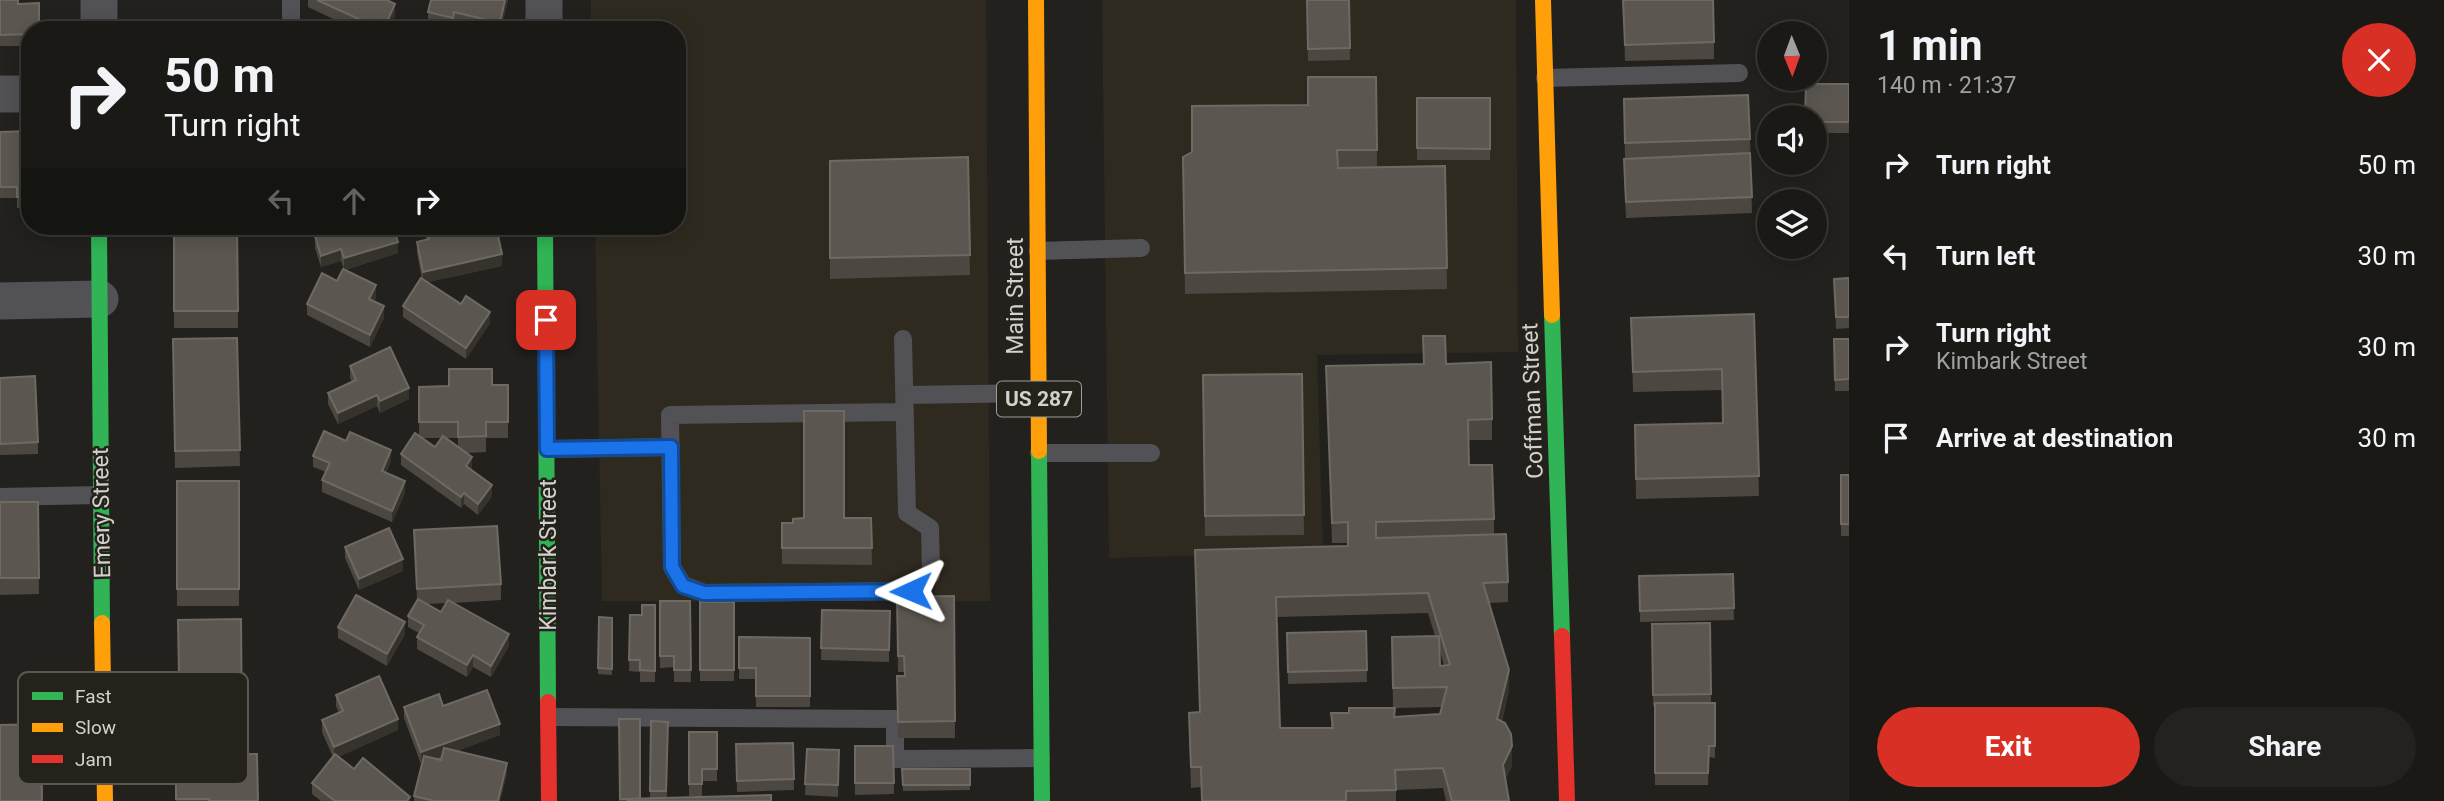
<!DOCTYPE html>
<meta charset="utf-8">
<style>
body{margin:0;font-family:Roboto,sans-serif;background:#23221f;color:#f1f3f6;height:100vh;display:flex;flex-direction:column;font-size:26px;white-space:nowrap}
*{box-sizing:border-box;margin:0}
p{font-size:23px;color:#9fa0a1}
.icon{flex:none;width:38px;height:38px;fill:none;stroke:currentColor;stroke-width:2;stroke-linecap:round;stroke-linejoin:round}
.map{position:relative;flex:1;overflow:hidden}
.side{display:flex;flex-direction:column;background:#1a1916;width:595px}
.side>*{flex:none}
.guide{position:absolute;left:21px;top:21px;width:665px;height:214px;border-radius:28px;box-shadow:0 4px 18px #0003,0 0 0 2px #383835;background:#1a1916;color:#f1f3f6;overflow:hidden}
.needle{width:46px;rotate:179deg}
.buttons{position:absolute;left:1757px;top:21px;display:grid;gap:14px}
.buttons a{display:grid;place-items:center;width:70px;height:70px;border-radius:50%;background:#1a1916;box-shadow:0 4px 18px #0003,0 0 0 2px #383835;font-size:35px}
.pin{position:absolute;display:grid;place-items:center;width:60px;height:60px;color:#fff;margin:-30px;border-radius:14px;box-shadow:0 4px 10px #0006}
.me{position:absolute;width:77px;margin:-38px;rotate:269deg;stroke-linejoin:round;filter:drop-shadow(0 0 5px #0008)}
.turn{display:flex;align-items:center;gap:24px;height:147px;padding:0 28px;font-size:32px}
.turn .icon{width:91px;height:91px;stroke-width:2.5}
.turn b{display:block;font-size:49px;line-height:60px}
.lanes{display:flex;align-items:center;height:66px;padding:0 28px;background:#0003;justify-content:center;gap:35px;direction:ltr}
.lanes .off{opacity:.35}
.round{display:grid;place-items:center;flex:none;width:74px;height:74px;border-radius:37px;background:#23221f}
.head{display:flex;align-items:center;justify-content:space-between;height:119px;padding:0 28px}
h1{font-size:42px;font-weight:700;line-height:52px}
.action{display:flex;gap:14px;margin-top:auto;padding:14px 28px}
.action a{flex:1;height:80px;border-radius:42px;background:#d93025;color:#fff;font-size:28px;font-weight:700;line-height:80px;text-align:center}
.action a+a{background:#23221f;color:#f1f3f6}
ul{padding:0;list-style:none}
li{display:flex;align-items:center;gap:21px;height:91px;padding:0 28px}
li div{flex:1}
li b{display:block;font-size:26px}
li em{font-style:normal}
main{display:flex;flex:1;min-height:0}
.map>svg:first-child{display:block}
.built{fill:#2f2a1f}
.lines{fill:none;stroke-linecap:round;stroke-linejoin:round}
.lane{stroke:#525155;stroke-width:18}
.street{stroke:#525155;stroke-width:37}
.fast{stroke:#30b455;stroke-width:16}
.slow{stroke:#ff9f0a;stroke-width:16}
.jam{stroke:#e5322d;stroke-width:16}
.wall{fill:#4c4841;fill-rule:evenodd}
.shaded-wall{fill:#36322c}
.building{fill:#5b5750;stroke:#6e6a63;stroke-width:2;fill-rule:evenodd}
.route-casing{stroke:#114b97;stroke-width:18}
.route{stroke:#1a73e8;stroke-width:12}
.labels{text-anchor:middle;stroke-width:5;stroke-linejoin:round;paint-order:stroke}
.shield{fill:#25221c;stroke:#9f9c98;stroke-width:2}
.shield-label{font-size:21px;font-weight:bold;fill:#d3d1cd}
.street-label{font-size:23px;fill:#d3d1cd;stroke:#25221c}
.key{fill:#25221c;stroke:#595751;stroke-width:2}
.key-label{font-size:19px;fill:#d3d1cd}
</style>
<main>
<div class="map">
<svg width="1849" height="801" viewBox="0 0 1849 801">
<rect width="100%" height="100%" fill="#23211e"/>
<g class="built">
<path d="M 591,0 L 986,0 L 990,601 L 602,601 L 595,226 L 677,226 L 677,30 L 591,30 Z"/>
<path d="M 1102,0 L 1516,0 L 1518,352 L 1317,355 L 1323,552 L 1109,558 Z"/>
</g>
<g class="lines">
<g class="lane">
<path d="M 291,0 L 291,30"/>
<path d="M 1545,78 L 1739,73"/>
<path d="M 1038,251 L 1141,248"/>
<path d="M 903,339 L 907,513 L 930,528 L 931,575 L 911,591 L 704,593 L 683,585 L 672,567 L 670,415 L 905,412"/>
<path d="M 905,395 L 1039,393"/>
<path d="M 547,449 L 671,447"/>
<path d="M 1039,453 L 1151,453"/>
<path d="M 0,497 L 100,495"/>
<path d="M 549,717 L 895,719 L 895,759 L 1041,758"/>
</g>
<g class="street">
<path d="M 544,0 L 544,30"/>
<path d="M 99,30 L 99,0"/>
<path d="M 0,94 L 30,94"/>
<path d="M 0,301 L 100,299"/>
</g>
<g class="fast">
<path d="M 99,226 L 102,623"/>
<path d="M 545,226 L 548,702"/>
<path d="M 1552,315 L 1562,636"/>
<path d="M 1039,451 L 1042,801"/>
</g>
<g class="slow">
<path d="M 1036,0 L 1039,451"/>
<path d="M 1543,0 L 1552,315"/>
<path d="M 102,623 L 105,801"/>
</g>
<g class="jam">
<path d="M 1562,636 L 1567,801"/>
<path d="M 548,702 L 549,801"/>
</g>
</g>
<g class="wall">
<path d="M 0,0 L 18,4 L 30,30 L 30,46 L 0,46 Z"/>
<path d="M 308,0 L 387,0 L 395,16 L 389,30 L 356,30 L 308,7 Z"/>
<path d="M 508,0 L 501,30 L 479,30 L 454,24 L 453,29 L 428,24 L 428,12 Z"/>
<path d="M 1307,0 L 1349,0 L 1350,60 L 1308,61 Z"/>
<path d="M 1623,0 L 1714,42 L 1714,59 L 1625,61 Z"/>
<path d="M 1376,77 L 1377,168 L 1445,166 L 1447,289 L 1185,294 L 1183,157 Z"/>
<path d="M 1849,84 L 1849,133 L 1815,133 L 1815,117 Z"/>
<rect x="1417" y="98" width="73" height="62"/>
<path d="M 1624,99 L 1750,139 L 1752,213 L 1626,218 L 1624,175 L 1625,159 Z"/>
<path d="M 30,131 L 30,208 L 17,208 L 17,198 L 0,198 L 0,132 Z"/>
<path d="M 968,157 L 970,275 L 830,279 L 830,161 Z"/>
<path d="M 174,226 L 237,226 L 238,328 L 174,328 Z"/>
<path d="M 425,226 L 470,226 L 502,266 L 428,282 L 490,323 L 466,359 L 403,317 L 403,306 L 422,279 L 417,253 L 417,242 L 426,240 Z"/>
<path d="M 315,236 L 398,253 L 345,270 L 376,297 L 374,301 L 384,318 L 370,347 L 307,315 L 307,304 L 337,281 L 344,269 L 341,261 L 321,267 L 315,248 Z"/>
<path d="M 1849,278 L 1849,328 L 1836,329 L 1834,279 Z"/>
<path d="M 1754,314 L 1759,496 L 1636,499 L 1635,425 L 1723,423 L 1722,390 L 1633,392 L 1631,318 Z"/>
<path d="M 1423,336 L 1492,419 L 1492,440 L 1469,440 L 1469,465 L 1494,519 L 1494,535 L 1508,582 L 1508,602 L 1489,603 L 1509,690 L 1502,721 L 1512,766 L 1505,780 L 1509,801 L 1446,801 L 1443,788 L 1396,790 L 1396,801 L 1201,801 L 1201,787 L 1191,788 L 1189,733 L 1189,713 L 1200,712 L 1195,550 L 1348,546 L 1348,543 L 1332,543 L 1326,366 L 1423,364 ZM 1428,613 L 1435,636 L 1392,637 L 1393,708 L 1442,707 L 1440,714 L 1395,717 L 1331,713 L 1331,728 L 1280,728 L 1277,617 ZM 1440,651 L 1444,666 L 1440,666 Z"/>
<path d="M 237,338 L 240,466 L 175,468 L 173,339 Z"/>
<path d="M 1834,339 L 1849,339 L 1849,391 L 1835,391 Z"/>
<path d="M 350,366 L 409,399 L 380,413 L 377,406 L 338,424 L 328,404 L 328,393 L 352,382 L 350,378 Z"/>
<path d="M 1302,374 L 1304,535 L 1205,536 L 1203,375 Z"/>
<path d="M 0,378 L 38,442 L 38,454 L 0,455 Z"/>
<path d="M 508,385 L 508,438 L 486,438 L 486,452 L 467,453 L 472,468 L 471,470 L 492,496 L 478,515 L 464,504 L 461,508 L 401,465 L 401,454 L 419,436 L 419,387 ZM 423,438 L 442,438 L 435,447 ZM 446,438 L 458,438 L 458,447 Z"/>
<path d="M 313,456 L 391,461 L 386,473 L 405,493 L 392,522 L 322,492 L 322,480 L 326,472 L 313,467 Z"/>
<rect x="1841" y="475" width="8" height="61"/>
<rect x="177" y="481" width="62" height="125"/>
<path d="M 0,502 L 38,502 L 39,594 L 0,595 Z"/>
<path d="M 844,518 L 871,518 L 872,565 L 782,564 L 782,523 Z"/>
<path d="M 414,530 L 501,584 L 501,600 L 453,603 L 509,646 L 491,677 L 473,667 L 467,677 L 417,649 L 417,637 L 419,633 L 408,627 L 408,616 L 417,600 ZM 446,603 L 441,612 L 428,604 Z"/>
<path d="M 345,547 L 403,571 L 359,590 L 345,558 Z"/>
<path d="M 1733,574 L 1734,620 L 1640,622 L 1639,576 Z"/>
<path d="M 954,596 L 955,738 L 898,738 L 897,676 L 904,676 L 904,672 L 898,672 L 897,597 Z"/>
<path d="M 660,601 L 690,601 L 691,682 L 674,682 L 674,667 L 660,668 Z"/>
<rect x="700" y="602" width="34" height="79"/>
<path d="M 655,605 L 655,682 L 640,682 L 640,672 L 629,671 L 630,615 L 642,615 Z"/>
<path d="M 822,610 L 890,611 L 889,662 L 821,660 Z"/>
<path d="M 599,617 L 612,618 L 612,675 L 598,674 Z"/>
<path d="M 241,619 L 242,747 L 180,748 L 178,620 Z"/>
<path d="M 1710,623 L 1711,703 L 1715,703 L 1715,758 L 1709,757 L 1708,785 L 1655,785 L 1655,706 L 1653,706 L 1652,624 Z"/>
<path d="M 338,627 L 405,634 L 387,666 L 338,638 Z"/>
<path d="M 1366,631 L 1367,682 L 1288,684 L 1287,633 Z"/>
<path d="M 739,637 L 810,638 L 810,707 L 756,707 L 756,679 L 739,679 Z"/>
<path d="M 336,695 L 398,730 L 338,757 L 354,769 L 410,801 L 321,801 L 312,794 L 312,783 L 333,757 L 322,732 L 322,720 L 339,713 L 336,706 Z"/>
<path d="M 443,706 L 500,735 L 457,751 L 507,774 L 500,801 L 414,801 L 414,796 L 422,763 L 421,764 L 404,718 L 404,707 Z"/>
<path d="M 619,719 L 640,799 L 650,798 L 651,721 L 668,722 L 667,798 L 771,801 L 619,801 Z"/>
<path d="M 689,732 L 717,732 L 717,781 L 702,781 L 702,796 L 689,796 Z"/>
<path d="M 793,743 L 794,790 L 737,792 L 736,744 Z"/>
<path d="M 855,746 L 893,746 L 894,794 L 855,795 Z"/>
<path d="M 807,749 L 839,750 L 838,797 L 805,795 Z"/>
<path d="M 176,755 L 258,801 L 176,801 Z"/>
<path d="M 902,769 L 970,769 L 970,790 L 903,791 Z"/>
</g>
<g class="shaded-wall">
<path d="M 505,0 L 508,0 L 501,30 L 500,30 L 500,23 Z"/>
<path d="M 395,4 L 395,16 L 389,30 L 386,30 L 386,24 Z"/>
<path d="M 377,20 L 377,30 L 374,30 L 374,26 Z"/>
<path d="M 398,242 L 398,253 L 344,270 L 344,258 Z"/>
<path d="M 341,249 L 341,261 L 321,267 L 321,256 Z"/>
<path d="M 502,254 L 502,266 L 423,283 L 423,272 Z"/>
<path d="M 376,285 L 376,297 L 369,310 L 369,299 Z"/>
<path d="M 384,306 L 384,318 L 370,347 L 370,335 Z"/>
<path d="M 490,312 L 490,323 L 466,359 L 466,348 Z"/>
<path d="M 409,388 L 409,399 L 380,413 L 380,401 Z"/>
<path d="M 377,395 L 377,406 L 338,424 L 338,413 Z"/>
<path d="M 391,450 L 391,461 L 382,482 L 382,471 Z"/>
<path d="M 472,457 L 472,468 L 466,478 L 466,466 Z"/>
<path d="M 405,481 L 405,493 L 392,522 L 392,511 Z"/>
<path d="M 492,485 L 492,496 L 478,515 L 478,504 Z"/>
<path d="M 464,493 L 464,504 L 461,508 L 461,497 Z"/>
<path d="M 403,559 L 403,571 L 359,590 L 359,579 Z"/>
<path d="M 405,622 L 405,634 L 387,666 L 387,654 Z"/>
<path d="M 509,634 L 509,646 L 491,677 L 491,666 Z"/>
<path d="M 473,655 L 473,667 L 467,677 L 467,665 Z"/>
<path d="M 1509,670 L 1509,690 L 1497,739 L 1497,719 Z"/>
<path d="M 398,719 L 398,730 L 334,759 L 334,747 Z"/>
<path d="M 500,724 L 500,735 L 421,764 L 421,752 Z"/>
<path d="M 1512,746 L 1512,766 L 1503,785 L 1503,765 Z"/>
<path d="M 507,763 L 507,774 L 500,801 L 498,801 Z"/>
</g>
<g class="building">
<path d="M 0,0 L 18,0 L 18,4 L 39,3 L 39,30 L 30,30 L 30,34 L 0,35 Z"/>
<path d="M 317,0 L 387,0 L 395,4 L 386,24 L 377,20 L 374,26 Z"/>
<path d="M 431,0 L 505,0 L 500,23 L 454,12 L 453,18 L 428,12 Z"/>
<path d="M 1307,0 L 1349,0 L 1350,48 L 1308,49 Z"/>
<path d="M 1623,0 L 1713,0 L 1714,42 L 1625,45 Z"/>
<path d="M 174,23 L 218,24 L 218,30 L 174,30 Z"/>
<path d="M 1308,77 L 1376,77 L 1377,150 L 1337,150 L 1338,168 L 1445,166 L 1447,268 L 1185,273 L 1183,157 L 1192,152 L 1192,106 L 1308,105 Z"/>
<path d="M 1806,84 L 1849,84 L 1849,122 L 1815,122 L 1815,117 L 1805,117 Z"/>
<path d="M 1748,95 L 1750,139 L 1625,143 L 1624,99 Z"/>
<path d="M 1417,98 L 1490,98 L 1490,149 L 1417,148 Z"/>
<path d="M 30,131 L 30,196 L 17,197 L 17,187 L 0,187 L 0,132 Z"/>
<path d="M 1750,153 L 1752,197 L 1626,202 L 1624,159 Z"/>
<path d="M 968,157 L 970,255 L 830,258 L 830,161 Z"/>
<path d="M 174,226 L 237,226 L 238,311 L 174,311 Z"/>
<path d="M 347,226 L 393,226 L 398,242 L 344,258 L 341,249 L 321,256 L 315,236 Z"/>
<path d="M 426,226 L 470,226 L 470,227 L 496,226 L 502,254 L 423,272 L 417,242 L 429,239 Z"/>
<path d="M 343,269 L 376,285 L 369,299 L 384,306 L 370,335 L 307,304 L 322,273 L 337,281 Z"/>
<path d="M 421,278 L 461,304 L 466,296 L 490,312 L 466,348 L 403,306 Z"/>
<path d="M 1849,278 L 1849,317 L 1836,317 L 1834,279 Z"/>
<path d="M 1754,314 L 1759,476 L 1636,479 L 1635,425 L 1723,423 L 1722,369 L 1633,372 L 1631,318 Z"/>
<path d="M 1423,336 L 1445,336 L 1446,364 L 1491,362 L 1492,419 L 1468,420 L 1469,465 L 1492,465 L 1494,519 L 1376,522 L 1376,538 L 1506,534 L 1508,582 L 1483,583 L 1509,670 L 1497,719 L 1505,723 L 1511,734 L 1512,746 L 1503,765 L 1509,801 L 1452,801 L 1443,768 L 1395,770 L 1396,790 L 1346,791 L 1346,801 L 1202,801 L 1201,767 L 1191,767 L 1189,713 L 1200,712 L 1195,550 L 1348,546 L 1348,522 L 1332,523 L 1326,366 L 1424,364 ZM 1428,593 L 1450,665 L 1440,666 L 1439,636 L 1392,637 L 1393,688 L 1447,687 L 1440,714 L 1394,717 L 1395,708 L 1349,708 L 1349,713 L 1331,713 L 1333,728 L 1280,728 L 1276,597 Z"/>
<path d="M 237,338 L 240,450 L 175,451 L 173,339 Z"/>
<path d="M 1834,339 L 1849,339 L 1849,379 L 1835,380 Z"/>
<path d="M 390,347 L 409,388 L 380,401 L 377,395 L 338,413 L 328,393 L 356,380 L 350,366 Z"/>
<path d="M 449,369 L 492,369 L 492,385 L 508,385 L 508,422 L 486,422 L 486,436 L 458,437 L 458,422 L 419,422 L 419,387 L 449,386 Z"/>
<path d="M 1302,374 L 1304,515 L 1205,516 L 1203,375 Z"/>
<path d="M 35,376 L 38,442 L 0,444 L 0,378 Z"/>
<path d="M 804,411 L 844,411 L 844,518 L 871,518 L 872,548 L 782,548 L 782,523 L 793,523 L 793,519 L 804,518 Z"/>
<path d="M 324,431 L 346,441 L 350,432 L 391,450 L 382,471 L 405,481 L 392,511 L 322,480 L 330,463 L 313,456 Z"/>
<path d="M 415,433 L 435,447 L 443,436 L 472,457 L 466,466 L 492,485 L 478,504 L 464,493 L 461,497 L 401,454 Z"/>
<rect x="1841" y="475" width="8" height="49"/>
<rect x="177" y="481" width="62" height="108"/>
<path d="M 0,502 L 38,502 L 39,578 L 0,578 Z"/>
<path d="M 497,526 L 501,584 L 417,589 L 414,530 Z"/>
<path d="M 389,528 L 403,559 L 359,579 L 345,547 Z"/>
<path d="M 1733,574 L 1734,608 L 1640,611 L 1639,576 Z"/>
<path d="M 356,595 L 405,622 L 387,654 L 338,627 Z"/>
<path d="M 954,596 L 955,721 L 898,722 L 897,676 L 905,676 L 904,656 L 898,656 L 897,597 Z"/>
<path d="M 418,599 L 441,612 L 448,600 L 509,634 L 491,666 L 473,655 L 467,665 L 417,637 L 424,625 L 408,616 Z"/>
<path d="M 660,601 L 690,601 L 691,670 L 674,670 L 674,656 L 660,656 Z"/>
<rect x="700" y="602" width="34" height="68"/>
<path d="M 642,605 L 655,605 L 655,671 L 640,670 L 640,660 L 629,660 L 630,615 L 642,615 Z"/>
<path d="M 822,610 L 890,611 L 889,650 L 821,648 Z"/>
<path d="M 599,617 L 612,618 L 612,669 L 598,668 Z"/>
<path d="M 241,619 L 242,731 L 180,732 L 178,620 Z"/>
<path d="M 1710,623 L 1711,694 L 1653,695 L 1652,624 Z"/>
<path d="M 1366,631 L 1367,670 L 1288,672 L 1287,633 Z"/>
<path d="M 739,637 L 810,638 L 810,696 L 756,696 L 756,668 L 739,668 Z"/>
<path d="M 379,676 L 398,719 L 334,747 L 322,720 L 343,711 L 336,695 Z"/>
<path d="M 487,690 L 500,724 L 421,752 L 404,707 L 439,694 L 443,706 Z"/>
<path d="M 1655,703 L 1715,703 L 1715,746 L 1709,746 L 1708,773 L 1655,773 Z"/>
<path d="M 619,719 L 640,719 L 640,799 L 620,799 Z"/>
<path d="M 651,721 L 668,722 L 666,791 L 650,791 Z"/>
<path d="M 41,724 L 42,801 L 0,801 L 0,725 Z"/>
<path d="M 689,732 L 717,732 L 717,769 L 702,769 L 702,784 L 689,784 Z"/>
<path d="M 793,743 L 794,779 L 737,781 L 736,744 Z"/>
<path d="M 855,746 L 893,746 L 894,783 L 855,783 Z"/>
<path d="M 444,748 L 507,763 L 498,801 L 434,801 L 414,796 L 424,756 L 441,760 Z"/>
<path d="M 807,749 L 839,750 L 838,785 L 805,784 Z"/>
<path d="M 257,754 L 258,801 L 209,801 L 209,799 L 176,799 L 176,755 Z"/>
<path d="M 335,754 L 354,769 L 363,758 L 410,797 L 407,801 L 335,801 L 312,783 Z"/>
<path d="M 902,769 L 970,769 L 970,785 L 903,785 Z"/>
<path d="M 771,795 L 771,801 L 628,801 L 627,799 Z"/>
</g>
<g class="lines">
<g class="route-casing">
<path id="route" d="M 546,320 L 547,449 L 671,447 L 672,567 L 683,586 L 704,593 L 911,591"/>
</g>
<use href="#route" class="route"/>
</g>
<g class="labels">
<rect class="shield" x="997" y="381.5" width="84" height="35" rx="5"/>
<g class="shield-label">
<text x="1039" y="406">US 287</text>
</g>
<g class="street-label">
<text transform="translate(1015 296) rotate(-90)" y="8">Main Street</text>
<text transform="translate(1532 401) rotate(-92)" y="8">Coffman Street</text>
<text transform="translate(101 513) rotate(-91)" y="8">Emery Street</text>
<text transform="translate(548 555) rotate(-90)" y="8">Kimbark Street</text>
</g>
</g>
<rect x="18" y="672" width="230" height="112" rx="10" class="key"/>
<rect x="32" y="692" width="31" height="8" fill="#30b455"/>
<rect x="32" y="723" width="31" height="9" fill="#ff9f0a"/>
<rect x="32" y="755" width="31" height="8" fill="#e5322d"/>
<g class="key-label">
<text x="75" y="703">Fast</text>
<text x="75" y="734">Slow</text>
<text x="75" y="766">Jam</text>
</g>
</svg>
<div class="buttons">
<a><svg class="needle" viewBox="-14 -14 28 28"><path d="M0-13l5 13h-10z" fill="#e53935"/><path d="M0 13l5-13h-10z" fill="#9fa0a1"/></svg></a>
<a><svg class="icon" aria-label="sound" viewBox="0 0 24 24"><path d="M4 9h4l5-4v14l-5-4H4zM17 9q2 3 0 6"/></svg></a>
<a><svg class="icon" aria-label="layers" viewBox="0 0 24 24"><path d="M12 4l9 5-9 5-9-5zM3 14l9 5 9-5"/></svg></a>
</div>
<div class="pin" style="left:546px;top:320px;background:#d93025"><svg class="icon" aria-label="arrive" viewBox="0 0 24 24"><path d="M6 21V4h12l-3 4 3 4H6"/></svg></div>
<svg class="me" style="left:911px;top:591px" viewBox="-20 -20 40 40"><path d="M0-17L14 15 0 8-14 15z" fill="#1a73e8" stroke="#fff" stroke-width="4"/></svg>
<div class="guide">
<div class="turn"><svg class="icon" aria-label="right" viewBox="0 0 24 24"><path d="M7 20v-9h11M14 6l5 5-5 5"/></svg><div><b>50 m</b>Turn right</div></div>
<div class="lanes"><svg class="icon off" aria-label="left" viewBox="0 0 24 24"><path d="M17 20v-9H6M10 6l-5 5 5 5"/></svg><svg class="icon off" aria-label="ahead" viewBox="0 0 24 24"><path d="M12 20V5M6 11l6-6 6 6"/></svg><svg class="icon" aria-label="right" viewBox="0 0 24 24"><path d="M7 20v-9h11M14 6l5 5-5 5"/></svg></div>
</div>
</div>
<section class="side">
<div class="head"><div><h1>1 min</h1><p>140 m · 21:37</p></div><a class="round" style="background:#d93025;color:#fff"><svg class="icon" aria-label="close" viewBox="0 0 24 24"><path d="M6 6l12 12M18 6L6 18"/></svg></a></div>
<ul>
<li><svg class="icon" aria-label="right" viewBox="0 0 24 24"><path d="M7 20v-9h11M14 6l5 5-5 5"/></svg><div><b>Turn right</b></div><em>50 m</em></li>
<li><svg class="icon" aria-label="left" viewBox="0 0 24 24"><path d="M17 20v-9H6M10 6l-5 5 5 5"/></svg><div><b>Turn left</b></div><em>30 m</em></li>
<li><svg class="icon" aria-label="right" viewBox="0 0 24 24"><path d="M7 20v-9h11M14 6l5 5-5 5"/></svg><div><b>Turn right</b><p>Kimbark Street</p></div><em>30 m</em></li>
<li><svg class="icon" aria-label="arrive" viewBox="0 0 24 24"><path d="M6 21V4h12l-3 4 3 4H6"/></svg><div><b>Arrive at destination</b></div><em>30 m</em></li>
</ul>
<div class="action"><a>Exit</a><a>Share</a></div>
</section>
</main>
